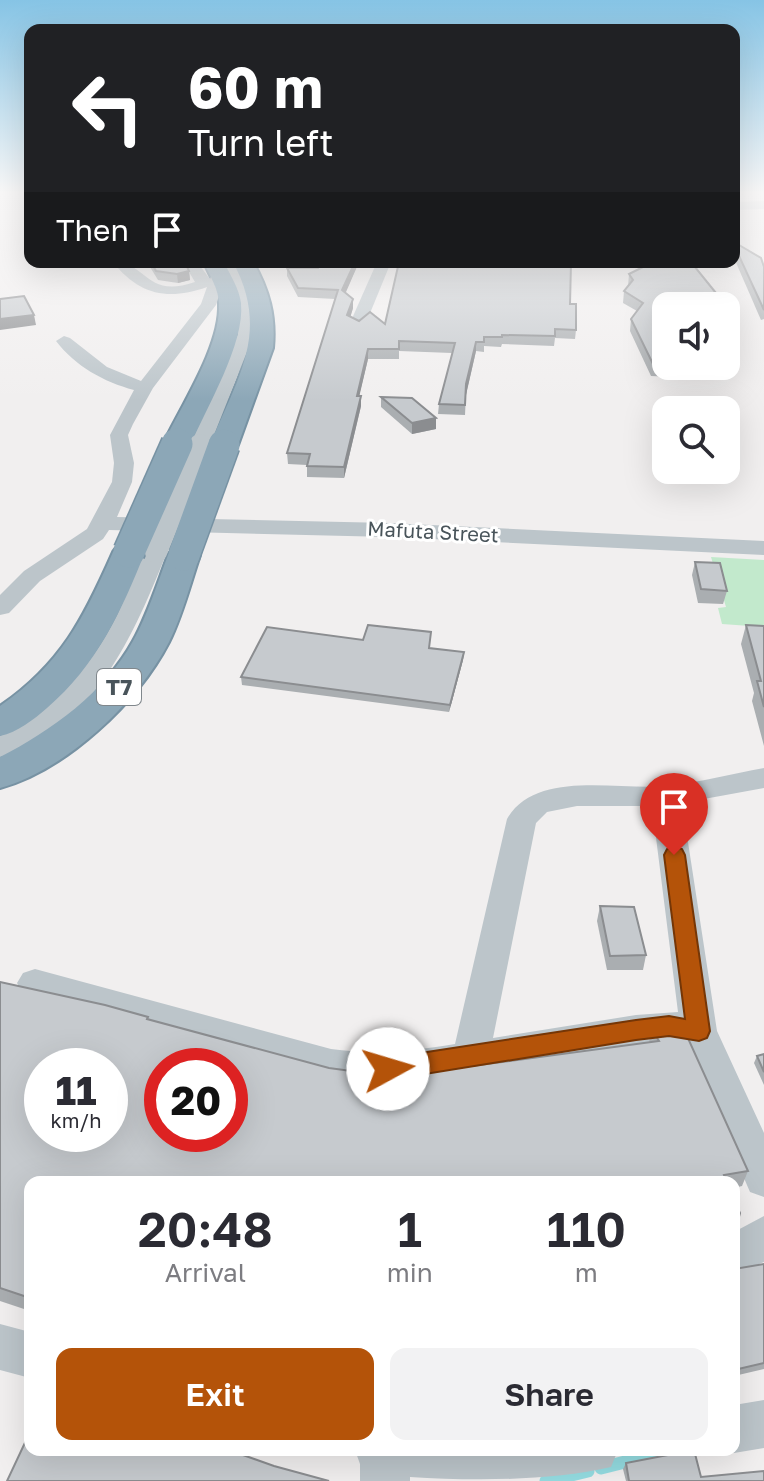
<!DOCTYPE html>
<style>
body{margin:0;font-family:"Golos Text",sans-serif;background:#f2f2f3;color:#2b2b33;height:100vh;display:flex;flex-direction:column;font-size:30px;white-space:nowrap}
*{box-sizing:border-box;margin:0}
p{font-size:26px;color:#7c7c81}
.icon{flex:none;width:44px;height:44px;fill:none;stroke:currentColor;stroke-width:2;stroke-linecap:round;stroke-linejoin:round}
.map{position:relative;flex:1;overflow:hidden}
.side{position:absolute;left:24px;top:1176px;width:716px;height:280px;display:flex;flex-direction:column;background:#fff;border-radius:16px;box-shadow:0 8px 32px #0002}
.side>*{flex:none}
.guide{position:absolute;left:24px;top:24px;width:716px;height:244px;border-radius:16px;box-shadow:0 8px 32px #0002;background:#202124;color:#fff;overflow:hidden}
.buttons{position:absolute;left:652px;top:292px;display:grid;gap:16px}
.buttons a{display:grid;place-items:center;width:88px;height:88px;border-radius:16px;background:#fff;box-shadow:0 8px 32px #0002;font-size:40px}
.speed{position:absolute;left:24px;top:1048px;display:flex;gap:16px;font-size:40px;font-weight:700;text-align:center}
.speed>*{display:grid;place-content:center;width:104px;height:104px;border-radius:50%;background:#fff;box-shadow:0 8px 32px #0002;line-height:1}
.speed small{font-size:20px;font-weight:400}
.speed .limit{border:12px solid #d22;background:#fff;color:#111}
.pin{position:absolute;display:grid;place-items:center;width:68px;height:68px;color:#fff;margin:-82px -34px;border-radius:50% 50% 50% 0;rotate:-45deg;box-shadow:0 0 8px #0007}
.pin .icon{rotate:45deg}
.me{position:absolute;width:88px;margin:-44px;rotate:84deg;stroke-linejoin:round;filter:drop-shadow(0 0 6px #0008)}
.turn{display:flex;align-items:center;gap:28px;height:168px;padding:0 32px;font-size:36px}
.turn .icon{width:104px;height:104px;stroke-width:2.5}
.turn b{display:block;font-size:56px;line-height:68px}
.then{display:flex;align-items:center;height:76px;padding:0 32px;background:#0003;gap:16px;font-size:30px}
.eta{display:flex;justify-content:space-evenly;align-items:center;height:136px;text-align:center}
.eta b{font-size:48px;font-weight:600;line-height:56px}
.primary-button{display:flex;gap:16px;margin-top:auto;padding:16px 32px}
.primary-button a{flex:1;height:92px;border-radius:16px;background:#b45309;color:#fff;font-size:32px;font-weight:600;line-height:92px;text-align:center}
.primary-button a+a{background:#f2f2f3;color:#2b2b33}
.map>svg:first-child{display:block}
.green{fill:#c2e9cc}
.lines{fill:none;stroke-linecap:round;stroke-linejoin:round}
.stream{stroke:#94dce1;stroke-width:13}
.highway-casing{stroke:#7792a3;stroke-width:4}
.minor{fill:#bcc5ca;fill-rule:evenodd}
.highway{fill:#8ca7b7;fill-rule:evenodd}
.highway-bridge-casing{stroke:#7792a3;stroke-width:34;stroke-linecap:butt}
.minor-bridge{stroke:#bcc5ca;stroke-width:22}
.highway-bridge{stroke:#8ca7b7;stroke-width:31}
.wall{fill:#aaaeb1}
.shaded-wall{fill:#8b8d90}
.building{fill:#c6cace;stroke:#8b8d90;stroke-width:2;fill-rule:evenodd}
.route{fill:#b45309;stroke:#753606;stroke-width:2}
.labels{text-anchor:middle;stroke-width:6;stroke-linejoin:round;paint-order:stroke}
.far-street-label{font-size:20px;fill:#49545a;stroke:#fff}
.shield{fill:#fff;stroke:#80878c;stroke-width:2}
.shield-label{font-size:22px;font-weight:bold;fill:#49545a}
</style>
<div class="map">
<svg width="764" height="1481" viewBox="0 0 764 1481">
<rect width="100%" height="100%" fill="#f1efef"/>
<path class="green" d="M 711,557 L 764,560 L 764,627 L 722,624 L 718,608 L 726,607 Z"/>
<g class="lines">
<g class="stream">
<path d="M 601,1468 L 673,1450"/>
<path d="M 546,1481 L 588,1471"/>
</g>
<g class="highway-casing">
<g id="highway">
<path d="M 204,262 L 224,262 C 230,275 239,288 241,303 C 245,344 207,406 191,444 L 187,450 L 177,452 L 167,450 L 163,444 C 181,406 221,346 219,304 C 219,289 209,275 204,262 Z"/>
<path d="M 233,262 L 253,262 C 269,290 276,316 273,348 L 238,445 L 234,451 L 224,453 L 214,451 L 210,445 C 237,378 271,333 233,262 Z"/>
<path d="M 129,542 L 140,545 L 145,552 C 121,612 97,665 47,708 C 33,720 18,732 0,736 L 0,706 C 61,664 84,618 113,552 L 118,545 Z"/>
<path d="M 184,545 L 195,548 L 200,555 C 190,584 183,614 169,642 C 138,702 66,770 0,788 L 0,757 C 51,731 105,692 133,641 C 148,614 157,584 168,555 L 173,548 Z"/>
</g>
</g>
<g class="minor">
<path d="M 764,201 L 764,209 L 734,210 L 734,202 Z"/>
<path d="M 113,262 C 148,262 145,299 195,282 L 183,262 L 197,262 L 210,279 L 214,271 L 224,271 L 226,274 L 216,305 L 153,388 L 133,424 L 128,435 L 134,463 L 132,482 L 117,517 L 389,523 L 764,541 L 764,555 L 389,537 L 109,530 L 103,539 L 40,581 L 9,613 L 0,615 L 0,595 L 24,571 L 87,529 L 112,482 L 114,463 L 110,435 L 134,390 C 104,382 75,366 56,341 L 64,336 L 70,338 L 107,367 L 141,381 L 201,304 L 207,287 C 168,301 139,295 113,262 Z"/>
<path d="M 222,262 L 236,262 L 250,290 L 254,334 L 210,445 L 200,451 L 190,445 L 238,334 L 236,290 Z"/>
<path d="M 377,262 L 391,262 L 366,323 L 358,328 L 352,326 L 350,323 Z"/>
<path d="M 156,545 L 167,552 C 135,632 93,732 0,757 L 0,736 C 54,708 91,668 118,613 C 126,597 140,549 156,545 Z"/>
<path d="M 764,768 L 764,788 L 682,803 L 717,1031 L 764,1133 L 764,1197 L 750,1192 L 686,1044 L 669,1041 L 636,1045 L 410,1084 L 366,1086 L 331,1081 L 35,997 L 23,993 L 17,983 L 23,973 L 35,969 L 331,1049 C 374,1055 412,1051 455,1044 L 507,819 C 536,769 618,791 667,786 C 700,782 732,774 764,768 ZM 577,806 L 652,806 L 678,1012 L 636,1015 L 493,1038 L 536,823 L 547,812 Z"/>
<path d="M 764,1216 L 764,1262 L 734,1274 L 734,1232 Z"/>
<path d="M 0,1324 L 30,1332 L 30,1378 L 0,1370 Z"/>
<path d="M 764,1400 L 764,1448 L 734,1453 L 726,1450 L 734,1450 L 734,1405 Z"/>
<path d="M 355,1450 L 618,1450 L 611,1467 C 551,1481 474,1481 410,1477 L 410,1481 L 360,1481 L 360,1464 Z"/>
</g>
<use href="#highway" class="highway"/>
<g class="highway-bridge-casing">
<g id="highway-bridge">
<path d="M 129,552 L 177,444"/>
<path d="M 184,555 L 224,445"/>
</g>
</g>
<path class="minor-bridge" d="M 156,552 L 200,445"/>
<use href="#highway-bridge" class="highway-bridge"/>
</g>
<g class="wall">
<path d="M 734,242 L 764,267 L 764,319 L 761,320 L 734,258 Z"/>
<path d="M 147,262 L 185,262 L 189,271 L 190,280 L 178,283 L 158,280 Z"/>
<path d="M 359,262 L 345,293 L 353,299 L 353,308 L 350,317 L 359,321 L 385,324 L 570,304 L 576,330 L 575,339 L 555,338 L 554,346 L 502,344 L 501,347 L 484,346 L 484,352 L 476,351 L 466,394 L 465,415 L 438,414 L 439,404 L 452,353 L 399,351 L 399,359 L 368,359 L 359,396 L 361,406 L 344,478 L 307,477 L 307,465 L 288,464 L 287,453 L 335,299 L 298,297 L 287,276 L 287,268 L 318,268 Z"/>
<path d="M 629,274 L 720,298 L 719,306 L 666,306 L 666,366 L 676,366 L 674,377 L 651,376 L 630,331 L 631,319 L 637,311 L 623,303 L 624,291 L 628,286 Z"/>
<path d="M 381,397 L 436,429 L 412,434 L 381,407 Z"/>
<path d="M 695,562 L 727,591 L 723,604 L 698,603 L 692,575 Z"/>
<path d="M 746,625 L 764,626 L 764,746 L 752,701 L 754,693 L 741,644 Z"/>
<path d="M 363,640 L 464,652 L 463,660 L 449,712 L 242,685 L 241,677 Z"/>
<path d="M 600,906 L 646,955 L 643,970 L 607,970 L 597,921 Z"/>
<path d="M 0,982 L 148,1017 L 149,1020 L 329,1068 L 359,1072 L 359,1082 L 649,1042 L 652,1030 L 748,1171 L 742,1186 L 734,1188 L 734,1182 L 30,1182 L 30,1311 L 0,1301 Z"/>
<path d="M 764,1054 L 764,1085 L 754,1063 L 757,1056 Z"/>
<path d="M 764,1264 L 764,1369 L 734,1376 L 734,1269 Z"/>
<path d="M 626,1463 L 701,1477 L 764,1481 L 626,1481 L 623,1469 Z"/>
</g>
<g class="shaded-wall">
<path d="M 355,262 L 359,262 L 343,299 L 342,290 Z"/>
<path d="M 189,271 L 190,280 L 178,283 L 177,274 Z"/>
<path d="M 720,298 L 719,306 L 685,306 Z"/>
<path d="M 353,299 L 353,308 L 348,325 L 347,315 Z"/>
<path d="M 34,315 L 36,325 L 0,330 L 0,319 Z"/>
<path d="M 476,342 L 476,351 L 466,395 L 466,384 Z"/>
<path d="M 368,349 L 368,359 L 357,406 L 357,396 Z"/>
<path d="M 361,396 L 361,406 L 344,478 L 344,467 Z"/>
<path d="M 436,418 L 436,429 L 412,434 L 412,423 Z"/>
<path d="M 464,652 L 463,660 L 449,712 L 450,705 Z"/>
</g>
<g class="building">
<path d="M 734,242 L 761,258 L 764,267 L 764,310 L 734,245 Z"/>
<path d="M 151,262 L 185,262 L 189,271 L 177,274 L 156,271 Z"/>
<path d="M 321,262 L 355,262 L 342,290 L 353,299 L 347,315 L 359,321 L 370,312 L 385,324 L 399,262 L 569,262 L 571,263 L 570,304 L 576,304 L 576,330 L 555,329 L 555,336 L 502,335 L 502,337 L 484,337 L 484,342 L 476,342 L 466,384 L 465,405 L 439,404 L 455,343 L 399,341 L 399,349 L 368,349 L 357,396 L 361,396 L 344,467 L 307,466 L 310,454 L 287,453 L 338,290 L 298,288 L 287,268 L 318,268 Z"/>
<path d="M 653,262 L 691,262 L 720,298 L 685,306 L 666,306 L 666,364 L 653,364 L 631,319 L 643,303 L 624,291 L 633,280 L 629,274 Z"/>
<path d="M 24,296 L 34,315 L 0,319 L 0,299 Z"/>
<path d="M 381,397 L 412,398 L 436,418 L 412,423 Z"/>
<path d="M 695,562 L 720,563 L 727,591 L 701,589 Z"/>
<path d="M 368,625 L 431,632 L 429,648 L 464,652 L 450,705 L 241,677 L 267,627 L 363,640 Z"/>
<path d="M 746,625 L 764,626 L 764,707 L 757,681 L 761,681 Z"/>
<path d="M 600,906 L 634,907 L 646,955 L 610,956 Z"/>
<path d="M 0,982 L 105,1005 L 148,1017 L 147,1019 L 329,1068 L 359,1072 L 355,1083 L 471,1063 L 472,1066 L 659,1041 L 652,1030 L 679,1029 L 687,1036 L 748,1171 L 724,1175 L 727,1182 L 30,1182 L 30,1298 L 0,1288 ZM 42,1066 L 110,1066 L 110,1134 L 42,1134 ZM 162,1066 L 230,1066 L 230,1134 L 162,1134 Z"/>
<path d="M 764,1054 L 764,1072 L 757,1056 Z"/>
<path d="M 734,1199 L 740,1213 L 737,1224 L 734,1225 Z"/>
<path d="M 764,1264 L 764,1363 L 734,1370 L 734,1269 Z"/>
<path d="M 30,1432 L 30,1450 L 229,1450 L 274,1466 L 329,1481 L 7,1481 Z"/>
<path d="M 694,1450 L 701,1477 L 764,1471 L 764,1481 L 629,1481 L 626,1463 Z"/>
</g>
<linearGradient id="sky" x2="0" y2="1"><stop stop-color="#86c4e5"/><stop offset="0.48" stop-color="#f9f8f8"/><stop offset="1" stop-color="#f9f8f8" stop-opacity="0"/></linearGradient>
<rect width="764" height="401" fill="url(#sky)"/>
<path class="route" d="M 674,847 L 682,849 L 685,855 L 710,1031 L 707,1038 L 699,1041 L 669,1036 L 636,1040 L 388,1080 L 379,1076 L 376,1069 L 379,1062 L 388,1058 L 636,1020 L 669,1016 L 685,1019 L 664,855 L 667,849 Z"/>
<g class="labels">
<g class="far-street-label">
<text transform="translate(433 532) rotate(3)" y="7">Mafuta Street</text>
</g>
<rect class="shield" x="97" y="669" width="44" height="36" rx="6"/>
<g class="shield-label">
<text x="119" y="695">T7</text>
</g>
</g>
</svg>
<div class="buttons">
<a><svg class="icon" aria-label="sound" viewBox="0 0 24 24"><path d="M4 9h4l5-4v14l-5-4H4zM17 9q2 3 0 6"/></svg></a>
<a><svg class="icon" aria-label="search" viewBox="0 0 24 24"><circle cx="10" cy="10" r="6"/><path d="M15 15l6 6"/></svg></a>
</div>
<div class="speed"><div>11<small>km/h</small></div><div class="limit">20</div></div>
<div class="pin" style="left:674px;top:855px;background:#d93025"><svg class="icon" aria-label="arrive" viewBox="0 0 24 24"><path d="M6 21V4h12l-3 4 3 4H6"/></svg></div>
<svg class="me" style="left:388px;top:1069px" viewBox="-20 -20 40 40"><circle r="19" fill="#fff"/><path d="M0-13L10 11 0 6-10 11z" fill="#b45309"/></svg>
<div class="guide">
<div class="turn"><svg class="icon" aria-label="left" viewBox="0 0 24 24"><path d="M17 20v-9H6M10 6l-5 5 5 5"/></svg><div><b>60 m</b>Turn left</div></div>
<div class="then">Then<svg class="icon" aria-label="arrive" viewBox="0 0 24 24"><path d="M6 21V4h12l-3 4 3 4H6"/></svg></div>
</div>
<section class="side">
<div class="eta">
<div><b>20:48</b><p>Arrival</p></div>
<div><b>1</b><p>min</p></div>
<div><b>110</b><p>m</p></div>
</div>
<div class="primary-button"><a>Exit</a><a>Share</a></div>
</section>
</div>
